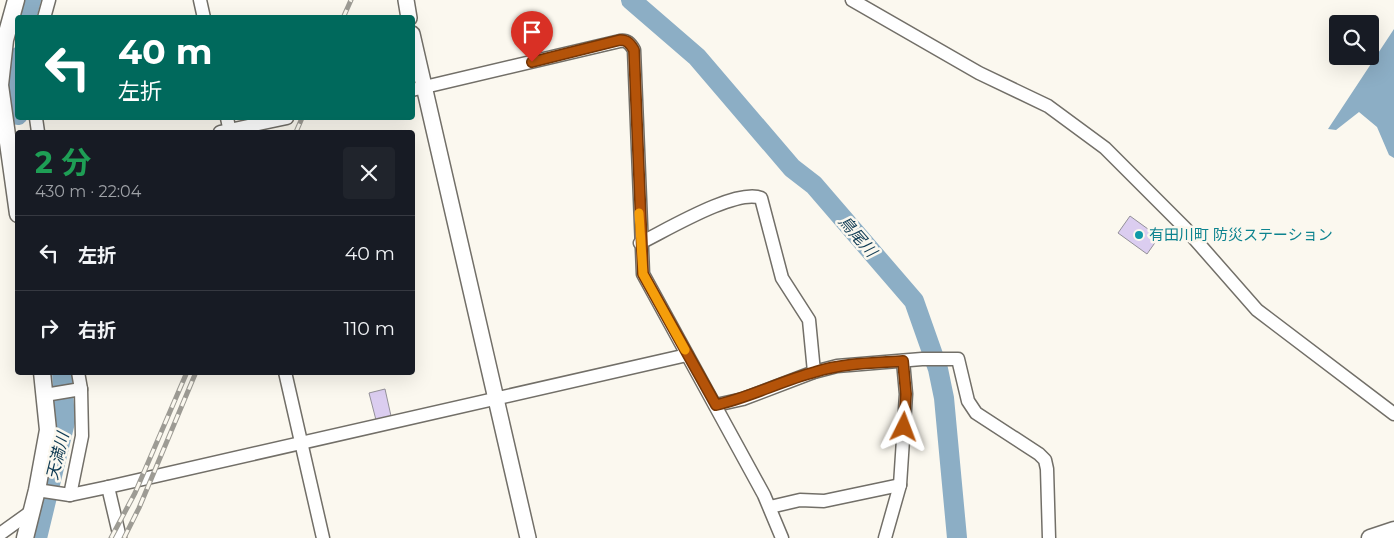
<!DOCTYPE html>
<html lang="ja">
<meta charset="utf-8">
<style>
body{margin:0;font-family:Montserrat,"Noto Sans JP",sans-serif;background:#20242c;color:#f1f3f6;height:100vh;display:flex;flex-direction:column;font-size:19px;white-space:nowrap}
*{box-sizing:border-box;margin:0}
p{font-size:16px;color:#9ea1a6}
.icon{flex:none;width:28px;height:28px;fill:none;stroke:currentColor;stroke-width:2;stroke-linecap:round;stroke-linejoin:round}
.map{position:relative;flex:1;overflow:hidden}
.side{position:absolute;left:15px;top:130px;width:400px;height:245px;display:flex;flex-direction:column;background:#171b24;border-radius:5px;box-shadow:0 5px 20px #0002}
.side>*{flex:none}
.top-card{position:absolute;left:15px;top:15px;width:400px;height:105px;border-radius:5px;box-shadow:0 5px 20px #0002;background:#00695c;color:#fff;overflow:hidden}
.tools{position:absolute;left:1329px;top:15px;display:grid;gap:10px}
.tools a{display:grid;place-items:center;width:50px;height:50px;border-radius:5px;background:#171b24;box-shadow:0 5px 20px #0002;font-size:25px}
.pin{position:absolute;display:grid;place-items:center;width:42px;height:42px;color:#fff;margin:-51px -21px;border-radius:50% 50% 50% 0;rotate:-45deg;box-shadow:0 0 5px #0007}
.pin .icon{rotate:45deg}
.me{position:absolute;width:55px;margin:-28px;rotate:3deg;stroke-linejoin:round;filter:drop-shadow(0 0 4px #0008)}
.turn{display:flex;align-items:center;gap:18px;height:105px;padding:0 20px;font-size:22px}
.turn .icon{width:65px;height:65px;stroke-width:2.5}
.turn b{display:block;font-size:35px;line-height:42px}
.round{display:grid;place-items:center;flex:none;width:52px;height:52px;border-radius:5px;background:#20242c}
.headline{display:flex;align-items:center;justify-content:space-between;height:85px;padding:0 20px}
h1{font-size:30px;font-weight:700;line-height:38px;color:#1e9e55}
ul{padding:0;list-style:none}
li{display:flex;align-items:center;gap:15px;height:75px;padding:0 20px;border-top:1px solid #363941}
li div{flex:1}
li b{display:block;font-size:19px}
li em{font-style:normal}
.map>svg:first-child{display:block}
.water{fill:#8caec5}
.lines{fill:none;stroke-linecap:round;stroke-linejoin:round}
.river{stroke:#8caec5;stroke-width:20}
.building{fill:#dbcdf0;stroke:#949199}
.minor-casing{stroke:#726f68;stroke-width:15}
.tertiary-casing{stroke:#726f68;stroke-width:18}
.secondary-casing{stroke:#726f68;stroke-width:19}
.minor{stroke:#fff;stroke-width:12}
.tertiary{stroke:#fff;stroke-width:15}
.secondary{stroke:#fff;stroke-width:16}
.rail-casing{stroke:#9d9b94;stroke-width:5}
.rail{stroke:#fbf8ef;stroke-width:3;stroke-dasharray:9;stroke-linecap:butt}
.route-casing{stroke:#753606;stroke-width:12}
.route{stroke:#b45309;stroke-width:9}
.slow{stroke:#f59e0b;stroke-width:9}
.culture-dot{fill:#0f9aa8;stroke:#fbf8ef;stroke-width:2}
.labels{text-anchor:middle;stroke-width:5;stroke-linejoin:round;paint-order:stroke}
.culture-label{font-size:15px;fill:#0d838f;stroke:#fbf8ef;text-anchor:start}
.water-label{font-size:16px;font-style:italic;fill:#0d3952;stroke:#fbf8ef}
</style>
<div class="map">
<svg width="1394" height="538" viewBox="0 0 1394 538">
<rect width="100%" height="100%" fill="#fbf8ef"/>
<path class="water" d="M 1394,29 L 1394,158 L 1389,155 L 1377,127 L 1359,112 L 1336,130 L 1328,129 Z"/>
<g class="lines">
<g class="river">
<path d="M 631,0 L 697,57 L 792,168 L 814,185 L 914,301 L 938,369 L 944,398 L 957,538"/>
<path d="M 26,18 L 31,0"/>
<path d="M 18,57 L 14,87 L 18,115"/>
<path d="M 37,538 L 65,422 L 62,372"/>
</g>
</g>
<g class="building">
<path d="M 1130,216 L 1159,237 L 1147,254 L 1118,233 Z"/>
<path d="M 385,389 L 391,416 L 376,420 L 369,393 Z"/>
</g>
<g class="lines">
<g class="minor-casing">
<g id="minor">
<path d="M 200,0 L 204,18"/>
<path d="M 852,0 L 979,73 L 1048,106 L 1105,148 L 1185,228 L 1257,310 L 1394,414"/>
<path d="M 44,18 L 49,0"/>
<path d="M 412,90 L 620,41 C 627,40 630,43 634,50 L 643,274 L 764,495 L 782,538"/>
<path d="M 36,118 L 38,132"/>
<path d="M 227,118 L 230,132"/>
<path d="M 220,132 L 287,118"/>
<path d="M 640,243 C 665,231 736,188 761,198 L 782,278 L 809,320 L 814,372"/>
<path d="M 78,372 L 81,389"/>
<path d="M 285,372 L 323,538"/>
<path d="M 45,395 L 81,389 L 82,436 L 70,495"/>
<path d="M 716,405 L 743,399 L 814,372 L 837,366 L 922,359 L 958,359 L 968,401 L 976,413 L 1039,454 L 1045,460 L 1047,469 L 1049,538"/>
<path d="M 108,487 L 120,538"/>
<path d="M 37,490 L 70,495 L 108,487 L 687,355"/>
<path d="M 770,507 L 800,500 L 824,501 L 900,485"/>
<path d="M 0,534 L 32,511"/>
<path d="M 885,538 L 900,485 L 906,394 L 903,361"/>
</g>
</g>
<g class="tertiary-casing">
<g id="tertiary">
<path d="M 406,0 L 409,18"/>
<path d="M 412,34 L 528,538"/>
</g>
</g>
<g class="secondary-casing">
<g id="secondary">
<path d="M 16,0 L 5,40 L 0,85 L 18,214"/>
<path d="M 25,538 L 37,490 L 48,430 L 42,372"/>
<path d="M 1370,538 L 1394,530"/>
</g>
</g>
<use href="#minor" class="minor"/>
<use href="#tertiary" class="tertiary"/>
<use href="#secondary" class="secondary"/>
<g class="rail-casing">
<g id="rail">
<path d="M 343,18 L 351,0"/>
<path d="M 296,132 L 302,118"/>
<path d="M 111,538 L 135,493 L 187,372"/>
<path d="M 124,538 L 139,508 L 196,372"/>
</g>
</g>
<use href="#rail" class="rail"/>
</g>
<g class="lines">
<g class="route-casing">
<path id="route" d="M 532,62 L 620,40 C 627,40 630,43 634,50 L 643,274 L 716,405 C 751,397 781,381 815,372 C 843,363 874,363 903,361 L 906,394 L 904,427"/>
</g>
<use href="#route" class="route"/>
<path class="slow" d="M 639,213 L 643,274 L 685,350"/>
</g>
<circle class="culture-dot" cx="1139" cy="235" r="5"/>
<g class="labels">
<g class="culture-label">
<text x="1149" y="240">有田川町 防災ステーション</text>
</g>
<g class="water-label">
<text transform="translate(858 236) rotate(49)" y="6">鳥尾川</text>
<text transform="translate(57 456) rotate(-76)" y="6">天満川</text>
</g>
</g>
</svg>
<div class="tools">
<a><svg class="icon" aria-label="search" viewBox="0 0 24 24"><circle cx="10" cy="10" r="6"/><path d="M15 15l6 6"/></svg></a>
</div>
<div class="pin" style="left:532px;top:62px;background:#d93025"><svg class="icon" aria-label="arrive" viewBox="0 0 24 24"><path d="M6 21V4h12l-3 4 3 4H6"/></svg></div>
<svg class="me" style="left:904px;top:427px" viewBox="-20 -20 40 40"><path d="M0-17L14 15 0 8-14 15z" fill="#b45309" stroke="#fff" stroke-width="4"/></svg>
<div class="top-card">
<div class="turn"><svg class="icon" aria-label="left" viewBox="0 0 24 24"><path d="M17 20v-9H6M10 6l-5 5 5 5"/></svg><div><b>40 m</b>左折</div></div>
</div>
<section class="side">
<div class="headline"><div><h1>2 分</h1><p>430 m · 22:04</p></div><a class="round"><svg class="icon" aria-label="close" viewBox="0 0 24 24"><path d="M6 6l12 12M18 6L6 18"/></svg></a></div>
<ul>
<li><svg class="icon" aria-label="left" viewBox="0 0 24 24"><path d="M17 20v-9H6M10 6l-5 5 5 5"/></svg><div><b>左折</b></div><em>40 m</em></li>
<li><svg class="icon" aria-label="right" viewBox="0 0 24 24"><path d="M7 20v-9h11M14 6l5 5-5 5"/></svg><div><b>右折</b></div><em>110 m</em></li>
</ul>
</section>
</div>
